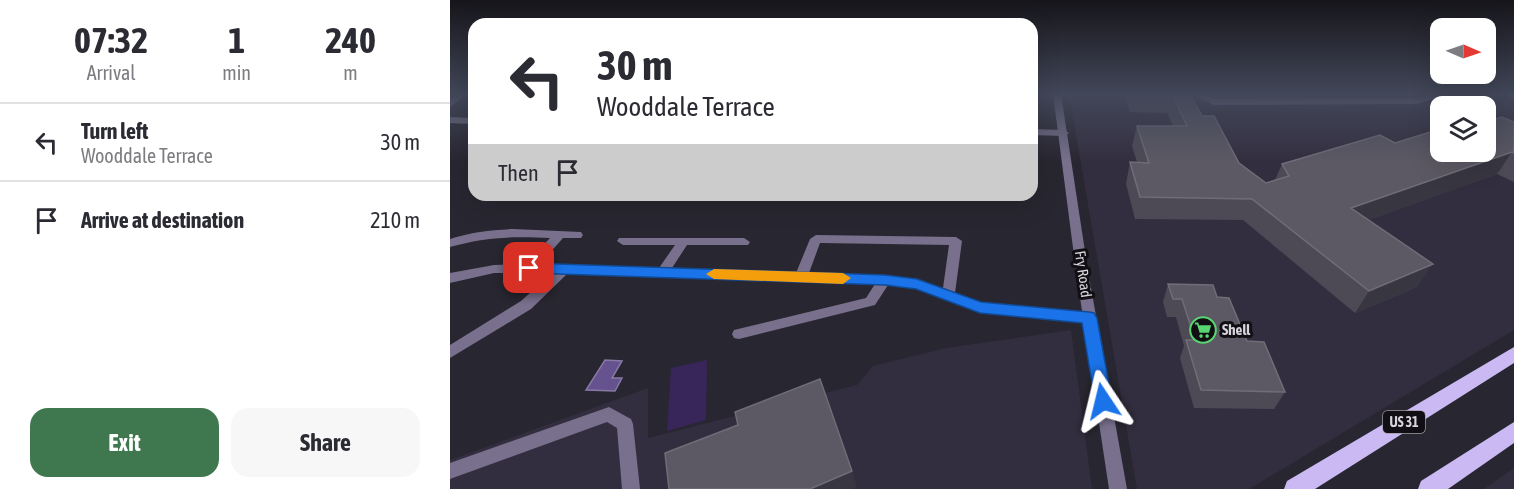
<!DOCTYPE html>
<style>
body{margin:0;font-family:"Asap Condensed",sans-serif;background:#f7f7f7;color:#2b2b33;height:100vh;display:flex;flex-direction:column;font-size:22px;white-space:nowrap}
*{box-sizing:border-box;margin:0}
p{font-size:20px;color:#7c7c81}
.icon{flex:none;width:33px;height:33px;fill:none;stroke:currentColor;stroke-width:2;stroke-linecap:round;stroke-linejoin:round}
.map{position:relative;flex:1;overflow:hidden}
.sheet{display:flex;flex-direction:column;background:#fff;width:450px}
.sheet>*{flex:none}
.guide{position:absolute;left:18px;top:18px;width:570px;height:183px;border-radius:18px;box-shadow:0 6px 24px #0002;background:#fff;color:#2b2b33;overflow:hidden}
.needle{width:39px;rotate:92deg}
.fabs{position:absolute;left:980px;top:18px;display:grid;gap:12px}
.fabs a{display:grid;place-items:center;width:66px;height:66px;border-radius:12px;background:#fff;box-shadow:0 6px 24px #0002;font-size:30px}
.pin{position:absolute;display:grid;place-items:center;width:51px;height:51px;color:#fff;margin:-26px;border-radius:12px;box-shadow:0 3px 9px #0006}
.me{position:absolute;width:66px;margin:-33px;rotate:350deg;stroke-linejoin:round;filter:drop-shadow(0 0 4px #0008)}
.turn{display:flex;align-items:center;gap:21px;height:126px;padding:0 30px;font-size:27px}
.turn .icon{width:78px;height:78px;stroke-width:2.5}
.turn b{display:block;font-size:42px;line-height:51px}
.then{display:flex;align-items:center;height:57px;padding:0 30px;background:#0003;gap:12px;font-size:22px}
.eta{display:flex;justify-content:space-evenly;align-items:center;height:102px;text-align:center}
.eta b{font-size:36px;font-weight:700;line-height:42px}
.cta{display:flex;gap:12px;margin-top:auto;padding:12px 30px}
.cta a{flex:1;height:69px;border-radius:18px;background:#3f774e;color:#fff;font-size:24px;font-weight:700;line-height:69px;text-align:center}
.cta a+a{background:#f7f7f7;color:#2b2b33}
ul{padding:0;list-style:none}
li{display:flex;align-items:center;gap:18px;height:78px;padding:0 30px;border-top:2px solid #e1e1e2}
li div{flex:1}
li b{display:block;font-size:22px}
li em{font-style:normal}
main{display:flex;flex:1;min-height:0}
.map>svg:first-child{display:block}
.built{fill:#332e3f;fill-rule:evenodd}
.green{fill:#382559}
.water{fill:#65528e;stroke:#8779a5;stroke-width:1.5}
.lines{fill:none;stroke-linecap:round;stroke-linejoin:round}
.minor{fill:#78708c;fill-rule:evenodd}
.tertiary{fill:#78708c;fill-rule:evenodd}
.primary{fill:#cab9f3;fill-rule:evenodd}
.wall{fill:#4d4a56}
.shaded-wall{fill:#383641}
.building{fill:#5c5964;stroke:#6f6d77;stroke-width:1.5}
.route{fill:#1a73e8;stroke:#114b97;stroke-width:1.5}
.slow{fill:#f59e0b}
.labels{text-anchor:middle;stroke-width:6;stroke-linejoin:round;paint-order:stroke}
.shield{fill:#110f14;stroke:#9c9aa0;stroke-width:1.5}
.shield-label{font-size:14px;font-weight:bold;fill:#d7d5dc}
.street-label{font-size:15px;fill:#d7d5dc;stroke:#110f14}
.poi-label{font-size:15px;font-weight:bold;fill:#d7d5dc;stroke:#110f14;text-anchor:start}
</style>
<main>
<section class="sheet">
<div class="eta">
<div><b>07:32</b><p>Arrival</p></div>
<div><b>1</b><p>min</p></div>
<div><b>240</b><p>m</p></div>
</div>
<ul>
<li><svg class="icon" aria-label="left" viewBox="0 0 24 24"><path d="M17 20v-9H6M10 6l-5 5 5 5"/></svg><div><b>Turn left</b><p>Wooddale Terrace</p></div><em>30 m</em></li>
<li><svg class="icon" aria-label="arrive" viewBox="0 0 24 24"><path d="M6 21V4h12l-3 4 3 4H6"/></svg><div><b>Arrive at destination</b></div><em>210 m</em></li>
</ul>
<div class="cta"><a>Exit</a><a>Share</a></div>
</section>
<div class="map">
<svg width="1064" height="489" viewBox="0 0 1064 489">
<rect width="100%" height="100%" fill="#282630"/>
<g class="built">
<path d="M 619,94 L 1064,94 L 1064,330 L 799,489 L 687,489 ZM 990,106 L 1035,106 L 1035,152 L 990,152 Z"/>
<path d="M 621,330 L 642,489 L 0,489 L 0,460 L 198,388 L 198,438 L 407,385 L 423,366 L 496,348 Z"/>
<path d="M 1064,468 L 1064,489 L 1034,489 Z"/>
</g>
<path class="green" d="M 257,360 L 256,420 L 217,431 L 221,368 Z"/>
<path class="water" d="M 155,360 L 172,361 L 162,378 L 172,378 L 165,391 L 136,390 Z"/>
<g class="lines">
<g class="minor">
<path d="M 8,94 L 17,94 L 0,107 L 0,100 Z"/>
<path d="M 742,94 L 753,94 L 765,99 L 967,98 L 984,94 L 997,94 L 967,104 L 764,105 Z"/>
<path d="M 1056,94 L 1064,94 L 1064,99 Z"/>
<path d="M 0,117 L 24,118 L 24,124 L 0,123 Z"/>
<path d="M 582,129 L 614,130 L 619,133 L 614,136 L 582,135 Z"/>
<path d="M 63,229 L 131,232 L 133,235 L 131,238 L 113,238 L 90,264 L 209,268 L 225,245 L 173,245 L 167,241 L 169,238 L 294,238 L 300,242 L 298,245 L 237,245 L 222,268 L 346,273 L 360,239 L 366,235 L 506,237 L 512,241 L 505,293 L 531,302 L 639,313 L 644,314 L 646,318 L 644,322 L 639,323 L 530,312 L 466,288 L 438,285 L 425,305 L 289,339 L 284,338 L 282,334 L 284,330 L 416,298 L 425,284 L 117,274 L 81,309 L 0,358 L 0,345 L 71,301 L 102,273 L 44,273 L 0,283 L 0,273 L 44,265 L 76,264 L 100,238 C 63,236 35,237 0,247 L 0,239 C 21,232 41,230 63,229 ZM 370,243 L 499,245 L 493,288 C 449,273 405,274 359,273 Z"/>
<path d="M 159,407 L 181,419 L 183,424 L 190,489 L 172,489 L 167,428 L 157,422 L 0,479 L 0,463 Z"/>
</g>
<path class="tertiary" d="M 603,94 L 611,94 L 638,271 L 677,489 L 659,489 L 626,271 Z"/>
<g class="primary">
<path d="M 1064,347 L 1064,363 L 865,489 L 834,489 L 837,481 Z"/>
<path d="M 1064,422 L 1064,443 L 998,489 L 968,489 L 971,481 Z"/>
</g>
</g>
<g class="wall">
<path d="M 674,94 L 740,94 L 752,116 L 789,163 L 816,183 L 825,180 L 832,164 L 945,143 L 990,152 L 1064,122 L 1064,182 L 1047,174 L 918,220 L 967,287 L 905,313 L 793,220 L 685,219 L 676,184 L 680,162 L 687,162 L 682,146 L 687,126 L 723,126 L 717,113 L 680,112 L 674,96 Z"/>
<path d="M 825,94 L 877,94 L 877,95 Z"/>
<path d="M 718,284 L 767,297 L 797,341 L 835,392 L 824,409 L 744,408 L 730,358 L 734,346 L 726,317 L 717,317 L 713,302 Z"/>
</g>
<g class="shaded-wall">
<path d="M 1062,152 L 1047,174 L 890,230 L 901,208 Z"/>
<path d="M 983,264 L 967,287 L 905,313 L 919,291 Z"/>
<path d="M 402,471 L 407,487 L 403,489 L 360,489 Z"/>
</g>
<g class="building">
<path d="M 722,94 L 740,94 L 752,116 L 764,116 L 789,163 L 816,183 L 839,176 L 832,164 L 930,135 L 945,143 L 990,129 L 990,152 L 1035,152 L 1035,122 L 1052,117 L 1064,122 L 1064,153 L 1062,152 L 901,208 L 983,264 L 919,291 L 802,199 L 690,197 L 680,162 L 699,163 L 687,126 L 737,126 Z"/>
<path d="M 718,284 L 763,285 L 767,297 L 779,298 L 797,341 L 814,342 L 835,392 L 751,390 L 736,340 L 745,340 L 732,299 L 723,299 Z"/>
<path d="M 370,379 L 402,471 L 360,489 L 219,489 L 215,453 L 288,425 L 285,412 Z"/>
</g>
<linearGradient id="sky" x2="0" y2="1"><stop stop-color="#16151a"/><stop offset="0.58" stop-color="#424759"/><stop offset="1" stop-color="#424759" stop-opacity="0"/></linearGradient>
<rect width="1064" height="162" fill="url(#sky)"/>
<path class="route" d="M 79,263 L 435,275 L 467,279 L 531,302 L 639,312 L 644,313 L 647,318 L 662,401 L 660,406 L 653,408 L 647,406 L 645,401 L 632,323 L 530,313 L 466,289 L 435,285 L 79,273 L 72,268 Z"/>
<path class="slow" d="M 264,269 L 393,273 L 401,278 L 393,284 L 264,279 L 256,274 Z"/>
<defs>
<g id="supermarket-ring" transform="scale(1.35)"><circle r="9.5" fill="#110f14" stroke="#57d570" stroke-width="1.5"/><path d="M-6-5.5h2.5l.6 2H6L4.5 2H-2.5L-4.4-4H-6ZM-1.5 3.2a1.3 1.3 0 1 0 .1 0ZM3 3.2a1.3 1.3 0 1 0 .1 0Z" fill="#57d570"/></g>
</defs>
<g fill-rule="evenodd">
<use href="#supermarket-ring" x="753" y="330"/>
</g>
<g class="labels">
<rect class="shield" x="933" y="411" width="42" height="22" rx="4.5"/>
<g class="shield-label">
<text x="954" y="427">US 31</text>
</g>
<g class="street-label">
<text transform="translate(633 274) rotate(82)" y="5">Fry Road</text>
</g>
<g class="poi-label">
<text x="772" y="335">Shell</text>
</g>
</g>
</svg>
<div class="fabs">
<a><svg class="needle" viewBox="-14 -14 28 28"><path d="M0-13l5 13h-10z" fill="#e53935"/><path d="M0 13l5-13h-10z" fill="#7c7c81"/></svg></a>
<a><svg class="icon" aria-label="layers" viewBox="0 0 24 24"><path d="M12 4l9 5-9 5-9-5zM3 14l9 5 9-5"/></svg></a>
</div>
<div class="pin" style="left:79px;top:268px;background:#d93025"><svg class="icon" aria-label="arrive" viewBox="0 0 24 24"><path d="M6 21V4h12l-3 4 3 4H6"/></svg></div>
<svg class="me" style="left:653px;top:401px" viewBox="-20 -20 40 40"><path d="M0-17L14 15 0 8-14 15z" fill="#1a73e8" stroke="#fff" stroke-width="4"/></svg>
<div class="guide">
<div class="turn"><svg class="icon" aria-label="left" viewBox="0 0 24 24"><path d="M17 20v-9H6M10 6l-5 5 5 5"/></svg><div><b>30 m</b>Wooddale Terrace</div></div>
<div class="then">Then<svg class="icon" aria-label="arrive" viewBox="0 0 24 24"><path d="M6 21V4h12l-3 4 3 4H6"/></svg></div>
</div>
</div>
</main>
